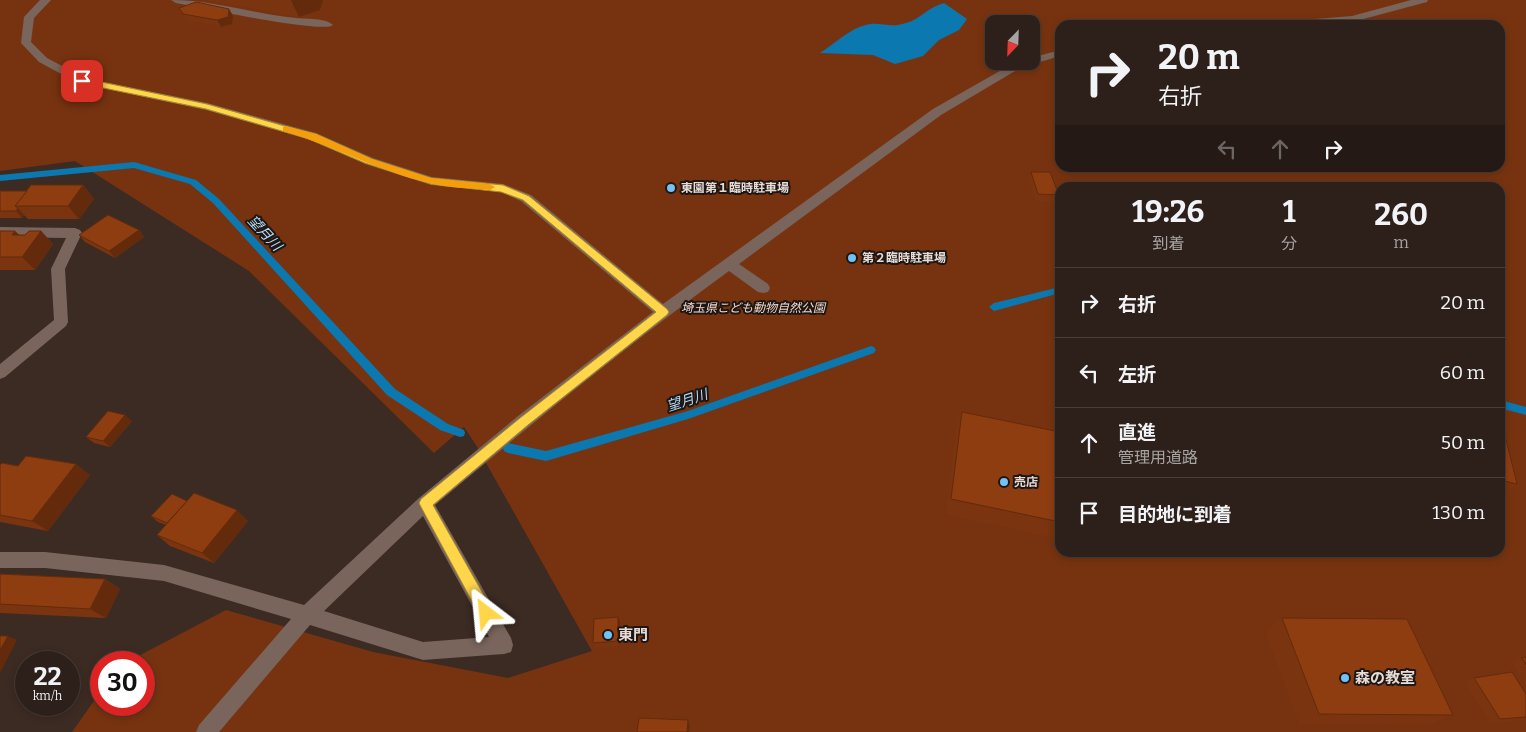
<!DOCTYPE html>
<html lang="ja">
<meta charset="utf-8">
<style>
body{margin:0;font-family:Bitter,"Noto Sans JP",serif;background:#352823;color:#f1f3f6;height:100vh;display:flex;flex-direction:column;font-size:19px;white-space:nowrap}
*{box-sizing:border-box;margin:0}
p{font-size:16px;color:#a7a3a2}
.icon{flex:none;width:28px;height:28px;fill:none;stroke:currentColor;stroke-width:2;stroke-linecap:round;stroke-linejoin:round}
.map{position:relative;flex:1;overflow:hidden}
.drawer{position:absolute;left:1055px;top:182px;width:450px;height:375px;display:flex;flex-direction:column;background:#2d201a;border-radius:15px;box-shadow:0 2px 8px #0003,0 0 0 1px #483e39}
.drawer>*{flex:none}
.hud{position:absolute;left:1055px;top:20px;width:450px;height:152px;border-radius:15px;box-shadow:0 2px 8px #0003,0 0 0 1px #483e39;background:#2d201a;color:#f1f3f6;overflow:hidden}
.needle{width:32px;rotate:203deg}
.fabs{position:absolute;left:985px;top:15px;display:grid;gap:10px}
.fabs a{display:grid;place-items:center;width:55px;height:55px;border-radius:10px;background:#2d201a;box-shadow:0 2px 8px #0003,0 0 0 1px #483e39;font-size:25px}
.speed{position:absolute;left:15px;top:651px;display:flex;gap:10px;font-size:25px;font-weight:700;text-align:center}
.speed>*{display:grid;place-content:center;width:65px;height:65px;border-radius:50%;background:#2d201a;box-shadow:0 2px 8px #0003,0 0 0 1px #483e39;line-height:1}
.speed small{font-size:12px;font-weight:400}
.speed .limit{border:8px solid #d22;background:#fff;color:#111}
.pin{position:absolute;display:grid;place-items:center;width:42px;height:42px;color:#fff;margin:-21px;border-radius:10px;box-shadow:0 2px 8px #0006}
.me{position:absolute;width:55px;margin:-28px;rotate:331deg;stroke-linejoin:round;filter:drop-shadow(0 0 4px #0008)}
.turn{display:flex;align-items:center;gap:18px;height:105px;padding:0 20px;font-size:22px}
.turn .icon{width:65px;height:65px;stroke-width:2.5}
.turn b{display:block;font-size:35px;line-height:42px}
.lanes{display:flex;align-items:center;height:48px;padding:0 20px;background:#0003;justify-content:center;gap:25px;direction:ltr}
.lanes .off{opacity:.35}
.eta{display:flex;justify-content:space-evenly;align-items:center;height:85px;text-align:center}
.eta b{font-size:30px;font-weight:700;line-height:35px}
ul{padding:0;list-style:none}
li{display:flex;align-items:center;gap:15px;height:70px;padding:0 20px;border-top:1px solid #483e39}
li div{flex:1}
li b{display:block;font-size:19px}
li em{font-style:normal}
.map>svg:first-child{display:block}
.green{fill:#773310;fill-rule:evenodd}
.water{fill:#0b78b0}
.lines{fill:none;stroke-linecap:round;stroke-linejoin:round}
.stream{fill:#0b78b0;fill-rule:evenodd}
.minor{fill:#79655c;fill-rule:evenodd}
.wall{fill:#7a340f}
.shaded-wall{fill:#632b0c}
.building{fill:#8e3d11;stroke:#632b0c}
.route{fill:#ffd54a;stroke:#a68a30}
.slow{fill:#f59e0b}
.poi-dot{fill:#73c1f5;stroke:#1e1612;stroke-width:2}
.labels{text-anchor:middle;stroke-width:4;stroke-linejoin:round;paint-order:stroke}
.poi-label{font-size:12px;font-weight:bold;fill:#e7dbd6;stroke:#1e1612;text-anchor:start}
.park-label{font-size:12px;font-style:italic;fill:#f0d7cd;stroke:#1e1612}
.water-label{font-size:14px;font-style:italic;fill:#b0daf8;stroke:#1e1612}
.near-poi-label{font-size:15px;font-weight:bold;fill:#e7dbd6;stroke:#1e1612;text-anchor:start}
</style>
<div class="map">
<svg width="1526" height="732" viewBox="0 0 1526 732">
<rect width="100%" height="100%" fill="#3c2b23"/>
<path class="green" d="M 0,0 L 1526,0 L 1526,732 L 72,732 L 101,691 L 101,705 L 144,705 L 144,662 L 127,662 L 226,610 L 373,652 L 508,678 L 592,651 L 476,445 L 464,427 L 434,453 L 249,271 L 75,161 L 0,171 ZM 994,24 L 1031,24 L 1031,61 L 994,61 ZM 1060,25 L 1500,25 L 1500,168 L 1060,168 ZM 1060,188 L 1500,188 L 1500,552 L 1060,552 Z"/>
<path class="water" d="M 944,3 L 967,19 L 959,30 L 939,40 L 923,56 L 895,64 L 873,55 L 820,53 C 836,43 852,26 871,24 C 883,23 892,28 906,23 C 919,20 928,7 944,3 Z"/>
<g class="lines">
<g class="stream">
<path d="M 134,162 L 196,180 L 219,199 L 395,389 L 448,424 L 464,430 L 465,433 L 464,436 L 460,437 L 440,430 L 387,395 L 213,203 L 190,184 L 134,168 L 0,181 L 0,175 Z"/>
<path d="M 1060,287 L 1060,293 L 994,311 L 989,307 L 994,303 Z"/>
<path d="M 871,346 L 874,347 L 876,350 L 874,353 L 688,419 L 546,461 L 508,453 L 504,451 L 503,448 L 504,445 L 508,443 L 546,451 L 688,411 Z"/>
<path d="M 1500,400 L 1526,407 L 1526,415 L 1500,408 Z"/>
</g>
<g class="minor">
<path d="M 40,0 L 51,0 L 34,18 L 31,42 L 47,58 L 85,78 L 207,103 L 316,133 L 373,158 L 432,177 L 503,184 L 531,195 L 663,304 L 933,109 L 1012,64 L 1031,61 L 1031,58 L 1060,50 L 1060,56 L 1020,68 L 941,115 L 739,264 L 768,284 L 770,288 L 768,292 L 763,293 L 758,292 L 729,271 C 628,345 531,424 435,505 L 511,638 L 513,645 L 511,652 L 504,654 L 423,660 L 310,625 L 219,732 L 196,732 L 199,725 L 291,619 L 164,581 L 45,568 L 0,568 L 0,552 L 45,552 L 164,565 L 304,605 L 419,498 L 518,416 L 653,312 L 521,201 L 501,192 L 431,185 L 365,164 L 308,139 L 206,110 L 78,83 L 39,62 L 21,43 L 24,17 ZM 423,516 L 489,637 L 423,642 L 324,611 Z"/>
<path d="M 171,0 C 213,0 254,14 296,18 C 306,19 326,18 333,25 C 324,34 197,7 176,3 Z"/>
<path d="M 1411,0 L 1428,0 L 1427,2 L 1352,22 L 1317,25 L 1273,25 L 1278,22 L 1352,16 Z"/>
<path d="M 0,227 L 75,228 L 80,230 L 82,233 L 65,269 L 68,322 L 66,326 L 5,377 L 0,379 L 0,364 L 54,320 L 51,269 L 66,238 L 0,237 Z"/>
</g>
</g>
<g class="wall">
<path d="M 205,0 L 323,0 L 320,10 L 299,17 Z"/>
<path d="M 179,8 L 229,9 L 233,16 L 232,24 L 221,27 L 187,20 Z"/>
<path d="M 1031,172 L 1059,195 L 1056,202 L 1036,201 L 1029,179 Z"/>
<path d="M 83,185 L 94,199 L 79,219 L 28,219 L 24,215 L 22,218 L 0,218 L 0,191 L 27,191 Z"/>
<path d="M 139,230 L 144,237 L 115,258 L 85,242 L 79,235 Z"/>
<path d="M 0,231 L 15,231 L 19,235 L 25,235 L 41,231 L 53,244 L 35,270 L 0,270 Z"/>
<path d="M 962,412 L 1060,432 L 1060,530 L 1055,538 L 946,514 L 956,429 Z"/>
<path d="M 132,421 L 110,447 L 94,443 L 86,437 Z"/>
<path d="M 1500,430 L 1517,484 L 1501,495 L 1500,495 Z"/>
<path d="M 0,465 L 18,466 L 90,475 L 48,531 L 0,522 Z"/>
<path d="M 187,501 L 248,521 L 214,563 L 170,546 L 157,535 L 166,525 L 158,522 L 151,516 Z"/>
<path d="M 0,574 L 105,579 L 120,589 L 106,618 L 0,613 Z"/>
<path d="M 1282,618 L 1453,715 L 1428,725 L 1299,724 L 1265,631 Z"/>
<path d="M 620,622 L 620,646 L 595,648 L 593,643 Z"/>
<path d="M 1526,657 L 1526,687 L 1512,662 L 1522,658 Z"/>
<path d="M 1474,678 L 1526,694 L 1526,720 L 1490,723 L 1465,682 Z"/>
</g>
<g class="shaded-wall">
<path d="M 291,0 L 323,0 L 320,10 L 299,17 Z"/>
<path d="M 229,9 L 233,16 L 232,24 L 221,27 L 217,20 Z"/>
<path d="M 83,185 L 94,199 L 79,219 L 68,206 Z"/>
<path d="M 18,208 L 24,215 L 22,218 L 16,211 Z"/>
<path d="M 139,230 L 144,237 L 115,258 L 109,251 Z"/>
<path d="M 15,231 L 28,244 L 12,235 Z"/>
<path d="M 41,231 L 53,244 L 35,270 L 22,257 Z"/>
<path d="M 125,415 L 132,421 L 110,447 L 103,441 Z"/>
<path d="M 76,464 L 90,475 L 48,531 L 32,521 Z"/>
<path d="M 237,510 L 248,521 L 214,563 L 202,553 Z"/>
<path d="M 105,579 L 120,589 L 106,618 L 90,609 Z"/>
<path d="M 618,617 L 620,622 L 620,646 L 618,641 Z"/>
<path d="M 8,636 L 17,640 L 0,673 L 0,650 Z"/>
<path d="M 688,720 L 690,727 L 689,732 L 687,732 Z"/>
</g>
<g class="building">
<path d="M 196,2 L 229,9 L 228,17 L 217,20 L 183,14 L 179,8 Z"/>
<path d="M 1031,172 L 1050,172 L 1059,195 L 1038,194 Z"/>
<path d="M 31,185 L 83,185 L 68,206 L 15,206 Z"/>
<path d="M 0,191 L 27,191 L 15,206 L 18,208 L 16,211 L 0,211 Z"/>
<path d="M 108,215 L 139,230 L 109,251 L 79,235 Z"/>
<path d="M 0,231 L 15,231 L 12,235 L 25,235 L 29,231 L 41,231 L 22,257 L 0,257 Z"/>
<path d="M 108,411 L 125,415 L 103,441 L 86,437 Z"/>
<path d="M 962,412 L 1060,432 L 1060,522 L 951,499 Z"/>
<path d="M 1500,430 L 1504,431 L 1517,484 L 1500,480 Z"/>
<path d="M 26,456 L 76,464 L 32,521 L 0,515 L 0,465 L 2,463 L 18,466 Z"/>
<path d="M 194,493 L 237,510 L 202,553 L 157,535 Z"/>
<path d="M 172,494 L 187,501 L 167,523 L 151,516 Z"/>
<path d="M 0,574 L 105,579 L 90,609 L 0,604 Z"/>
<path d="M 618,617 L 618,641 L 593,643 L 594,619 Z"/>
<path d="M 1282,618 L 1407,619 L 1453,715 L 1319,714 Z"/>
<path d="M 0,636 L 8,636 L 0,650 Z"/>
<path d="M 1526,657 L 1526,665 L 1522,658 Z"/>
<path d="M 1512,672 L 1526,694 L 1526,717 L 1500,719 L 1474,678 Z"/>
<path d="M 639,718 L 688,720 L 687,732 L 637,732 Z"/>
</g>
<path class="route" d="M 82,78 L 207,104 L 299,130 L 316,134 L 372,159 L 431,178 L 503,185 L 529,196 L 667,309 L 669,312 L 667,315 L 528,425 L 433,505 L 491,608 L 493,613 L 491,618 L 486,620 L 481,618 L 421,507 L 419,503 L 421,499 L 520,418 L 656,312 L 523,200 L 501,192 L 431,184 L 365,163 L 309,139 L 292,134 L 206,109 L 79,83 L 78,81 Z"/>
<path class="slow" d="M 286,126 L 316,134 L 372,159 L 431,178 L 490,184 L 495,187 L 490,190 C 470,188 448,188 429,183 C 378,171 332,145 283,131 L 283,127 Z"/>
<g class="poi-dot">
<circle cx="671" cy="188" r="5"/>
<circle cx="852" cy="258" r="5"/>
<circle cx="1004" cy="482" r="5"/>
<circle cx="608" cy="635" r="5"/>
<circle cx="1345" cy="678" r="5"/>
</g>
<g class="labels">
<g class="poi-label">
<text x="681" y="192">東園第１臨時駐車場</text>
<text x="862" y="262">第２臨時駐車場</text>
<text x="1014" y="486">売店</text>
</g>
<g class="park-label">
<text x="753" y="312">埼玉県こども動物自然公園</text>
</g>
<g class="water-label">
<text transform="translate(265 233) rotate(47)" y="5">望月川</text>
<text transform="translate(687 400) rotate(-18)" y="5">望月川</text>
</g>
<g class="near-poi-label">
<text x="618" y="640">東門</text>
<text x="1355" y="683">森の教室</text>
</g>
</g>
</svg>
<div class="fabs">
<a><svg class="needle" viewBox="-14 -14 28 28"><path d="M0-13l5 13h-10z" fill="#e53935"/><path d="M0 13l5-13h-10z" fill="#a7a3a2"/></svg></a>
</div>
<div class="speed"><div>22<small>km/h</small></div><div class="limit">30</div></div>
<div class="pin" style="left:82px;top:81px;background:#d93025"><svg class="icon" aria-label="arrive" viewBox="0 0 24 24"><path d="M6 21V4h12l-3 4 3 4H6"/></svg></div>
<svg class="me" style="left:486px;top:613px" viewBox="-20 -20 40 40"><path d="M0-17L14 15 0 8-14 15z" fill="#ffd54a" stroke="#fff" stroke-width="4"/></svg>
<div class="hud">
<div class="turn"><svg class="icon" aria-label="right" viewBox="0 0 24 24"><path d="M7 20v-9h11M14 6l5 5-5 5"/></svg><div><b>20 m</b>右折</div></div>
<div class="lanes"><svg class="icon off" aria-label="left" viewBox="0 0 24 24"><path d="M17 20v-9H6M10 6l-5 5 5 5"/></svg><svg class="icon off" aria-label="ahead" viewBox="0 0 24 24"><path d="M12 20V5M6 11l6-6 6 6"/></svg><svg class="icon" aria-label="right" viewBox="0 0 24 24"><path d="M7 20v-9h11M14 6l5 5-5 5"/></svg></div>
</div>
<section class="drawer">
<div class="eta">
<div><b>19:26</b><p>到着</p></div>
<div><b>1</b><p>分</p></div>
<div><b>260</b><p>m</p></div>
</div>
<ul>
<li><svg class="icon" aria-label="right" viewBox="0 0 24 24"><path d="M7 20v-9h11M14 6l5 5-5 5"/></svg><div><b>右折</b></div><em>20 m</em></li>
<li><svg class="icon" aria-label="left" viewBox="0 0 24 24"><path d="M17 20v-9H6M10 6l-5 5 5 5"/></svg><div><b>左折</b></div><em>60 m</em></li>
<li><svg class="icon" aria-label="ahead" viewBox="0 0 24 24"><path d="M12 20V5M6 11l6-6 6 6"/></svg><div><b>直進</b><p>管理用道路</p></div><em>50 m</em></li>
<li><svg class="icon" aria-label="arrive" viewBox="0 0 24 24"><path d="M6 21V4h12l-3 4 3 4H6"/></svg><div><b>目的地に到着</b></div><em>130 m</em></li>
</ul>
</section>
</div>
